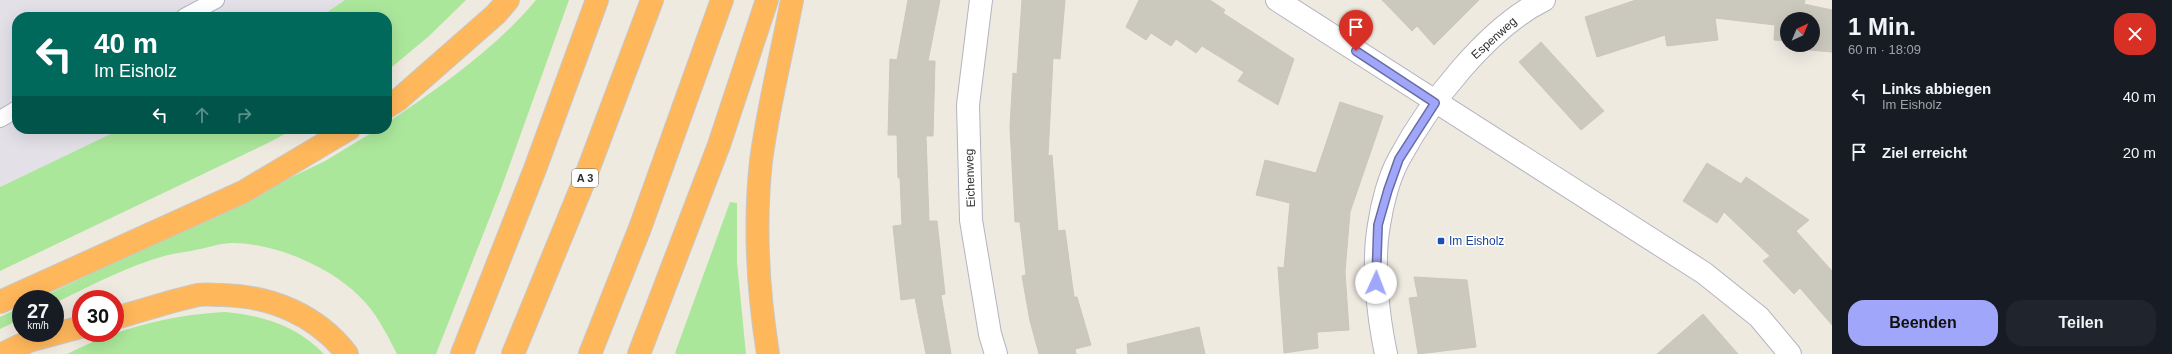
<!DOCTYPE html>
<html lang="de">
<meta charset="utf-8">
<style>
body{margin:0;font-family:Helvetica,sans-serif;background:#20242c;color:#f1f3f6;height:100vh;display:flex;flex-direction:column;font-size:15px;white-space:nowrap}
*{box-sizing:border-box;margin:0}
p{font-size:13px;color:#9ea1a6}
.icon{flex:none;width:22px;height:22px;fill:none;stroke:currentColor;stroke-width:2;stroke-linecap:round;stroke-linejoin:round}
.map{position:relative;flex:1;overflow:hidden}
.side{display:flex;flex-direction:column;background:#171b24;width:340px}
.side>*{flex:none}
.hud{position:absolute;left:12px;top:12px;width:380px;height:122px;border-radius:16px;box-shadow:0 4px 16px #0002;background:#00695c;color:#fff;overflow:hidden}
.needle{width:26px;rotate:44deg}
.tools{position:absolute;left:1780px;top:12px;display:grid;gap:8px}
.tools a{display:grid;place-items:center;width:40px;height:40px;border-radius:50%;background:#171b24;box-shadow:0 4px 16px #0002;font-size:20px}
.speed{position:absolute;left:12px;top:290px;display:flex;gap:8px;font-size:20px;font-weight:700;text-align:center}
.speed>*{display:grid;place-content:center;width:52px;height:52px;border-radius:50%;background:#171b24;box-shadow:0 4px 16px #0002;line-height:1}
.speed small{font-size:10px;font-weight:400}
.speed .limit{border:6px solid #d22;background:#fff;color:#111}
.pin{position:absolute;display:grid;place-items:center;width:34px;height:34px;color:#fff;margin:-41px -17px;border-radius:50% 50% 50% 0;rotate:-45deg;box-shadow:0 0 4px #0007}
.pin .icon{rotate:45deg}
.me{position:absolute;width:44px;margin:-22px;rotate:2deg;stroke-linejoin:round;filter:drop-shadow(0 0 3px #0008)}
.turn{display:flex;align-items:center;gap:14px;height:84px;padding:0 16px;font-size:18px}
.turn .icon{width:52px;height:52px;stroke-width:2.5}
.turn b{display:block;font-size:28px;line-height:34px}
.lanes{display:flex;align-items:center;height:38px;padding:0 16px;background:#0003;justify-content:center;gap:20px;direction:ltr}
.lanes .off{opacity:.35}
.round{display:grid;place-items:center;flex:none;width:42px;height:42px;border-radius:16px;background:#20242c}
.overview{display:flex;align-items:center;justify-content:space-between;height:68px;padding:0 16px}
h1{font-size:24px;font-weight:800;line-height:30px}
.primary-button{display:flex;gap:8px;margin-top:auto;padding:8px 16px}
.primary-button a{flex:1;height:46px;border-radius:16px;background:#a0a6fa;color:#111;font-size:16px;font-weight:800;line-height:46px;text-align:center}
.primary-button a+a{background:#20242c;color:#f1f3f6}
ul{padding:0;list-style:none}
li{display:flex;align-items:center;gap:12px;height:56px;padding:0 16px}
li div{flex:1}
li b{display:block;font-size:15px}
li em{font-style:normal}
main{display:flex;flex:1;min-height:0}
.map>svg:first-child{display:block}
.industrial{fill:#e3e0e8}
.green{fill:#abe79b}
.building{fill:#cbc8be;stroke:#cbc7b9}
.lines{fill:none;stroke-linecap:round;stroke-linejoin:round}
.lane-casing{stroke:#b3b4c1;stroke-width:18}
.street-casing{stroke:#b3b4c1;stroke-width:24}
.highway-casing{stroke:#c8c8c8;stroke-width:24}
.lane{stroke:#fff;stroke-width:16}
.street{stroke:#fff;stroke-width:22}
.highway{stroke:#ffb75b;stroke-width:22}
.route-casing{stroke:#686ca2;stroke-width:10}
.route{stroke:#a0a6fa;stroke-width:7}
.transit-dot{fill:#1a4fb4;stroke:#fff;stroke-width:1.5}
.labels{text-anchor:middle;stroke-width:3;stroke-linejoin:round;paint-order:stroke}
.shield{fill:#fff;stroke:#6c6c6c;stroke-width:1}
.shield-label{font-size:11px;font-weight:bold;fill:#2d2d2d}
.street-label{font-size:12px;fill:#2d2d2d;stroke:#fff}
.transit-label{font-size:12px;fill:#164399;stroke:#fff;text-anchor:start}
</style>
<main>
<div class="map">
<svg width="1832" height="354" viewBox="0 0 1832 354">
<rect width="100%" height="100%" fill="#efeae0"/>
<path class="industrial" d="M 0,0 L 345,0 L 320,17 L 17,17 L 17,129 L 121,129 L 0,187 Z"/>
<g class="green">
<path d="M 345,0 L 466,0 L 428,37 L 387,71 L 387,17 L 320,17 Z"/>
<path d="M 536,0 L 569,0 L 501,189 L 436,354 L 397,354 C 386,333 376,312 359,296 C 329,266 274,243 232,243 C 222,243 210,247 200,249 C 188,252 175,253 164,256 C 126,267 90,286 55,303 L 55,299 L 38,299 L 325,161 L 378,129 L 387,129 L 387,123 C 440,87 495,49 536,0 Z"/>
<path d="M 121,129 L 294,129 L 270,142 L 0,271 L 0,187 Z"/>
<path d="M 730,202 L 737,203 L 737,262 L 746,354 L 677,354 L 675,353 Z"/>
<path d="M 21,307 L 21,319 L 0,329 L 0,317 Z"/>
<path d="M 224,312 C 262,315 297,326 324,354 L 67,354 C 116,329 169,315 224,312 Z"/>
</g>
<g class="building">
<path d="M 908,0 L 940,0 L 928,61 L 935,61 L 933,136 L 926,136 L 929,221 L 937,221 L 945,294 L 941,295 L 951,354 L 926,354 L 915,298 L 901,300 L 897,264 L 893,226 L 902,225 L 900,178 L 898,178 L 897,135 L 888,135 L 890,59 L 897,60 Z"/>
<path d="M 1022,0 L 1065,0 L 1060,59 L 1053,58 L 1048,156 L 1052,155 L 1058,231 L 1065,230 L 1074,297 L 1077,297 L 1091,345 L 1075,349 L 1076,354 L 1039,354 L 1030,321 L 1022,276 L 1026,275 L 1020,222 L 1015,222 L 1010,127 L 1013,73 L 1017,74 Z"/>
<path d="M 1139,0 L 1210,0 L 1225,10 L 1223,13 L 1294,59 L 1278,105 L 1238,81 L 1244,72 L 1202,46 L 1196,53 L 1176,39 L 1171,46 L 1151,33 L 1146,40 L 1126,27 Z"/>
<path d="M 1382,0 L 1479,0 L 1434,45 L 1417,26 L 1412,31 Z"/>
<path d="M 1636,0 L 1805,0 L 1804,4 L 1832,10 L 1832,52 L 1799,49 L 1799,45 L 1813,45 L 1813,19 L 1787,19 L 1787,41 L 1774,40 L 1775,25 L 1715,18 L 1718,40 L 1667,46 L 1665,35 L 1597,57 L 1585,17 Z"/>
<path d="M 1541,42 L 1604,111 L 1581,130 L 1519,62 Z"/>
<path d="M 1340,102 L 1383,116 L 1350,212 L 1345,272 L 1349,330 L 1317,332 L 1318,348 L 1284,353 L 1278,267 L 1284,268 L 1290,203 L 1256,195 L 1265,160 L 1316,173 Z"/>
<path d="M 1707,163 L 1741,184 L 1746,177 L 1809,220 L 1796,231 L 1832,271 L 1832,325 L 1800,288 L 1794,294 L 1763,261 L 1770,256 L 1724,212 L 1717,223 L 1683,201 Z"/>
<path d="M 1414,277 L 1467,280 L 1476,347 L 1418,354 L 1409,298 L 1418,297 Z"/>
<path d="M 1703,314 L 1738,354 L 1657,354 Z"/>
<path d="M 1199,327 L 1205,354 L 1128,354 L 1127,344 Z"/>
</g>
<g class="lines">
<g class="lane-casing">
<g id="lane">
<path d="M 184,17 L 216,0"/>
<path d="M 0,119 L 17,109"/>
</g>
</g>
<g class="street-casing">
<g id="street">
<path d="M 981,0 L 968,105 L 971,220 L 990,334 L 996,354"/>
<path d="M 1277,0 L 1704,273 L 1759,317 L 1790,354"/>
<path d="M 1386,354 C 1378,316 1372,263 1379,225 C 1382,204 1389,177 1399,159 C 1429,103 1487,28 1544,0"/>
</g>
</g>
<g class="highway-casing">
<g id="highway">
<path d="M 387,107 L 398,100 L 496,14 L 508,0"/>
<path d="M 0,302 L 243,192 L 349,129"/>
<path d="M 115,318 C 142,311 170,301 198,295 C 205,294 214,295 222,295 C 271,296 317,315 347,354"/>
<path d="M 2,354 L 29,341 L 81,327"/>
<path d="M 462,354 L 535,169 L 597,0"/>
<path d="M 513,354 L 582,186 L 652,0"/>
<path d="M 590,354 L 640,228 L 722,0"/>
<path d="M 639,354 L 719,145 L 767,0"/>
<path d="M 768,354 C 758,291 754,225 761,161 C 768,107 782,53 792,0"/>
</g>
</g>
<use href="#lane" class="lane"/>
<use href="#street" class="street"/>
<use href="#highway" class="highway"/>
</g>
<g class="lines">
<g class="route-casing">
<path id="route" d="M 1356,51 L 1435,103 L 1399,159 L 1388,190 L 1378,225 L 1376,283"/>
</g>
<use href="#route" class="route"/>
</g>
<rect class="transit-dot" x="1437" y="237" width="8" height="8" rx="2"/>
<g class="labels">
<rect class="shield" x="572" y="169" width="26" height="18" rx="3"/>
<g class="shield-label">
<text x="585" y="182">A 3</text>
</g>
<g class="street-label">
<text transform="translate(1494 38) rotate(-42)" y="4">Espenweg</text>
<text transform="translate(970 178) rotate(-92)" y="4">Eichenweg</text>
</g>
<g class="transit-label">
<text x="1449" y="245">Im Eisholz</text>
</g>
</g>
</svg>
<div class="tools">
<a><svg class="needle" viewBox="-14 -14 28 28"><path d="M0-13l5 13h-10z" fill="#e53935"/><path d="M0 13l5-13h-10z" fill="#9ea1a6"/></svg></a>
</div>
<div class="speed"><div>27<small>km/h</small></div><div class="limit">30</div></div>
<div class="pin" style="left:1356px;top:51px;background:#d93025"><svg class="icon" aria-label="arrive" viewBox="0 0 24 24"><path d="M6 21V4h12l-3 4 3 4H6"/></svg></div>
<svg class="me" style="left:1376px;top:283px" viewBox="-20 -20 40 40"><circle r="19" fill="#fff"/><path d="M0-13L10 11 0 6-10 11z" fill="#a0a6fa"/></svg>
<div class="hud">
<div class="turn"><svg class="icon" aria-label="left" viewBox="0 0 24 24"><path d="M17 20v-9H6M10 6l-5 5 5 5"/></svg><div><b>40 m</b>Im Eisholz</div></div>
<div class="lanes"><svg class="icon" aria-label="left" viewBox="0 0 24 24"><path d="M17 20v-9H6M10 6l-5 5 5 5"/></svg><svg class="icon off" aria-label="ahead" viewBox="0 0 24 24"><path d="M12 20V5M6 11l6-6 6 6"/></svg><svg class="icon off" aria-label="right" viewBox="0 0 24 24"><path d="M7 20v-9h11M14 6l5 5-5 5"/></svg></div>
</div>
</div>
<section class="side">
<div class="overview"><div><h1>1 Min.</h1><p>60 m · 18:09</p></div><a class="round" style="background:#d93025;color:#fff"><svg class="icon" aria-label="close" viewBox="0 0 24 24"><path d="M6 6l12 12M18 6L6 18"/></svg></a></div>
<ul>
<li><svg class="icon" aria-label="left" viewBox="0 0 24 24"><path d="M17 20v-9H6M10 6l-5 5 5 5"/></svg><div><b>Links abbiegen</b><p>Im Eisholz</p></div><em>40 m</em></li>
<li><svg class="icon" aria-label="arrive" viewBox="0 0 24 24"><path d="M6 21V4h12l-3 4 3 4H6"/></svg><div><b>Ziel erreicht</b></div><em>20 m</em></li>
</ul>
<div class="primary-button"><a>Beenden</a><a>Teilen</a></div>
</section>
</main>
